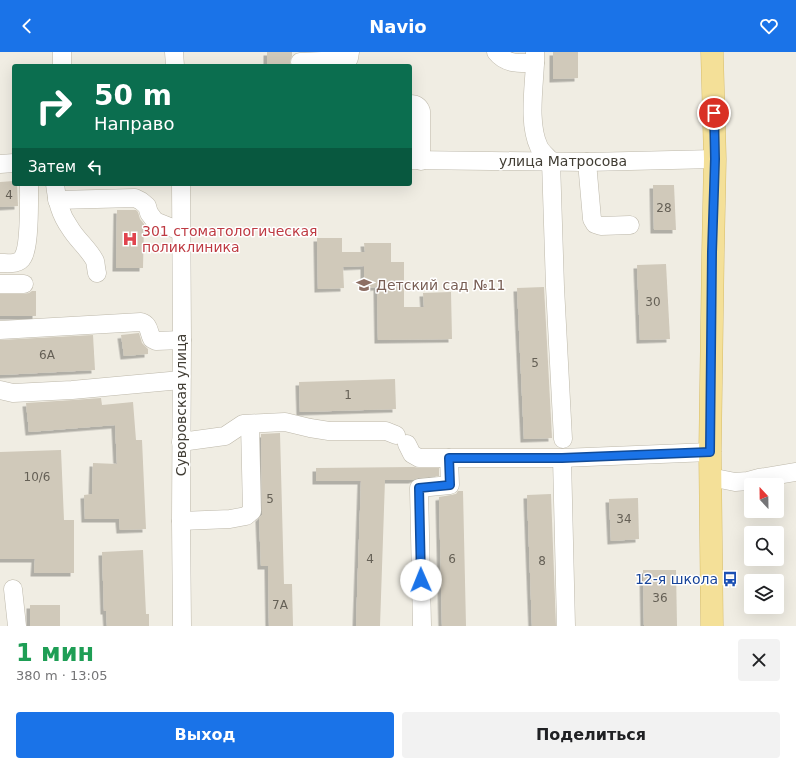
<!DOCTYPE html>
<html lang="ru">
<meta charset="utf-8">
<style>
body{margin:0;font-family:"DejaVu Sans",sans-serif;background:#f2f2f2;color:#202124;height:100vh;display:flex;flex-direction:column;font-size:15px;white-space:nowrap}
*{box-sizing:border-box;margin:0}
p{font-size:13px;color:#757577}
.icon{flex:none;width:22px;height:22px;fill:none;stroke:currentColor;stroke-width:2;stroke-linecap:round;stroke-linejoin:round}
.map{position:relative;height:574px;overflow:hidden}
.sheet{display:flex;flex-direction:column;background:#fff;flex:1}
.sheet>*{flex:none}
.top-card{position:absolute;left:12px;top:12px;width:400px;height:122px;border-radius:4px;box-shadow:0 4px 16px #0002;background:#0b6e4f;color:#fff;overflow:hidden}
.needle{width:26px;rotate:338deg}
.controls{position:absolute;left:744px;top:426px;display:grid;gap:8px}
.controls a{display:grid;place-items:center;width:40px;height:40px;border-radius:4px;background:#fff;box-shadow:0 4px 16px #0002;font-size:20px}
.pin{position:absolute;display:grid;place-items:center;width:34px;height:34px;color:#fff;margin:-17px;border:2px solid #fff;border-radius:50%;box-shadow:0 1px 4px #0007}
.me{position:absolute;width:44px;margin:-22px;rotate:359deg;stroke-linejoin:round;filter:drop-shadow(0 0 3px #0008)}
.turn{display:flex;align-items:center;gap:14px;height:84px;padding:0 16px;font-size:18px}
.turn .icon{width:52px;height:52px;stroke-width:2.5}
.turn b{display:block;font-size:28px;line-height:34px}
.then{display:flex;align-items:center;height:38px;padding:0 16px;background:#0003;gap:8px;font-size:15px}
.round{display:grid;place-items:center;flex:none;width:42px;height:42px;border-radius:4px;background:#f2f2f2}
.summary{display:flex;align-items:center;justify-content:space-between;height:68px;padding:0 16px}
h1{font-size:24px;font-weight:700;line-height:30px;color:#1e9e55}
.primary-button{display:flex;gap:8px;margin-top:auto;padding:8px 16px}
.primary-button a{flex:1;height:46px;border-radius:4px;background:#1a73e8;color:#fff;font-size:16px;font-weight:700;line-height:46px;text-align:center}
.primary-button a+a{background:#f2f2f2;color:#202124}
header{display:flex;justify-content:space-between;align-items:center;height:52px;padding:0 16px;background:#1a73e8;color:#fff;font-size:18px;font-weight:700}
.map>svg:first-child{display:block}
.building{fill:#d0c9ba;filter:url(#shadow)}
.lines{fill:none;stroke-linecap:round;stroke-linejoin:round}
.minor-casing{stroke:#bdb8aa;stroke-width:19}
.major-casing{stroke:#d7bd6a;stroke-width:23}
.minor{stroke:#fff;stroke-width:18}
.major{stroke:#f4e098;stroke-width:22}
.route-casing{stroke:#114b97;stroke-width:10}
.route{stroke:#1a73e8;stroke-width:7}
.labels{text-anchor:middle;stroke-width:3;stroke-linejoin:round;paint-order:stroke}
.number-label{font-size:12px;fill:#656056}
.street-label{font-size:14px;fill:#413d34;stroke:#fff}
.health-label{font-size:14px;fill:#be3a42;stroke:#fff;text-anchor:start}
.education-label{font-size:14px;fill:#785e54;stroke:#fff;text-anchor:start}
.transit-label{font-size:14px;fill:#164399;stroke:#fff;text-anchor:end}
</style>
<header><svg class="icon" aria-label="back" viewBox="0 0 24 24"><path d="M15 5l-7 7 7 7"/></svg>Navio<svg class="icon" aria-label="heart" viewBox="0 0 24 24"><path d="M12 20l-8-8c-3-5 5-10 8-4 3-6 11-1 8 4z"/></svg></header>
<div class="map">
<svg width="796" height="574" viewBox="0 0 796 574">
<defs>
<filter id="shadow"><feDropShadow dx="-3.5" dy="3.5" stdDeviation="0" flood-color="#0004"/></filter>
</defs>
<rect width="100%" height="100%" fill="#f0ede3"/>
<g class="building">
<path d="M 267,0 L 292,0 L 292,4 L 290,10 L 291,14 L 267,14 Z"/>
<path d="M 553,0 L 578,0 L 578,26 L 553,27 Z"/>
<path d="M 14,129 L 14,132 L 17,132 L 18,154 L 0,155 L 0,130 Z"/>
<path d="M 653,133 L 674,133 L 676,178 L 654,178 Z"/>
<path d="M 117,158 L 136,158 L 138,160 L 140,167 L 144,172 L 143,216 L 116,216 Z"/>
<path d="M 317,186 L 342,186 L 342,200 L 365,200 L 364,191 L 391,191 L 391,210 L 404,210 L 404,255 L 424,255 L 423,241 L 451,240 L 452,287 L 378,288 L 377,235 L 364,236 L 364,214 L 343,215 L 344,236 L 318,237 Z"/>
<path d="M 666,212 L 670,287 L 640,288 L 637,213 Z"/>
<path d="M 544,235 L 552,386 L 524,387 L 517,236 Z"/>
<path d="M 32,239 L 36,239 L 36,264 L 0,264 L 0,242 L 24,242 L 29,241 Z"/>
<path d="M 139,281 L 142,291 L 148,297 L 148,302 L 124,304 L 121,283 Z"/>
<path d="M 93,283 L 95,318 L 0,323 L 0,288 Z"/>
<path d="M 395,327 L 396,357 L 300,360 L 299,330 Z"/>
<path d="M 101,346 L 102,353 L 133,350 L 136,388 L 142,388 L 146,477 L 120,478 L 119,467 L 85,467 L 84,443 L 92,442 L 93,411 L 117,412 L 115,373 L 29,380 L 26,351 L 73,348 Z"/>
<path d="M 280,381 L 284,532 L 292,532 L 293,574 L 269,574 L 268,514 L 261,514 L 259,466 L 262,463 L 262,459 L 261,382 Z"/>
<path d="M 61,398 L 64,468 L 74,468 L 74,521 L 34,521 L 35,507 L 0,507 L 0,400 Z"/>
<path d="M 414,415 L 419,416 L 439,416 L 439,424 L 418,426 L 412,428 L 385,428 L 380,574 L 356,574 L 361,429 L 316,429 L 316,416 Z"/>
<path d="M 458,439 L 463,439 L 466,574 L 442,574 L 439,445 L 451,443 L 456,442 Z"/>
<path d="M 551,442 L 556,574 L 532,574 L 527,443 Z"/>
<path d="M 638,446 L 639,487 L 611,489 L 609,447 Z"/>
<path d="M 143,498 L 146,562 L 149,562 L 149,574 L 107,574 L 106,559 L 104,559 L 102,500 Z"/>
<path d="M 643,518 L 676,518 L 677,574 L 644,574 Z"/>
<rect x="30" y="553" width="30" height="21"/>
</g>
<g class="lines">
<g class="minor-casing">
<g id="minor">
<path d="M 62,0 L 62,14"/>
<path d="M 174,0 L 175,14"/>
<path d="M 496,0 C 506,13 521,11 535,11 L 535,0"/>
<path d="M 300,10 L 344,8 L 349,6 L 350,0"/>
<path d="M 535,11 C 534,36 528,72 539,95 C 542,101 548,105 551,109 L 555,235 L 563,387"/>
<path d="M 410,52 C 416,52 419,54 421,59 L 421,109"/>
<path d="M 410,108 L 587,110 L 715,107"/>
<path d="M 587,110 L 592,167 L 595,172 L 601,174 L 630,173"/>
<path d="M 0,112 L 14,111"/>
<path d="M 55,132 C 57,149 60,162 70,176 C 77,188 89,197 95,209 C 96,213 96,217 97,221"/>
<path d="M 181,132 L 182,288 L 181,469 L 182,574"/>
<path d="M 57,148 L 135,146 L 141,149 L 147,154 L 149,161 L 155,169 L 180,179"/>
<path d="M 0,211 C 8,211 19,213 23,205 C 30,194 29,146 29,132"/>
<path d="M 0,232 L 24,232"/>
<path d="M 0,278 L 141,270 C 150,273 148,279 152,287 L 156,289 L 182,288"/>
<path d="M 0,338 L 13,341 L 72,338 L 181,328"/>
<path d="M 181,390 L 225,384 L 243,372 L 285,370 L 310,376 L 329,379 L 386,379 L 396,383"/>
<path d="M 407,392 L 412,402 L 419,406 L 562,406 L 710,400"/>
<path d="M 562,406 L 566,574"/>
<path d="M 710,425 L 735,430 L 748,429 L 759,426 L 796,420"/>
<path d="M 181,469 L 230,467 L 246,464 L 252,459 L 250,372"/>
<path d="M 13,537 L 17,574"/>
<path d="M 422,574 L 419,436 L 450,433 L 449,406"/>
</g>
</g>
<g class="major-casing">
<path id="major" d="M 712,574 L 710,400 L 713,200 L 715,107 L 712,0"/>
</g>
<use href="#minor" class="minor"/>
<use href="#major" class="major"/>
</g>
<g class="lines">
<g class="route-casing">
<path id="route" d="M 421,528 L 419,436 L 450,433 L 449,406 L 562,406 L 710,400 L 712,200 L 715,107 L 714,61"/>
</g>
<use href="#route" class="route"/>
</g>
<defs>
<g id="hospital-bare" transform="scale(1.2)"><path d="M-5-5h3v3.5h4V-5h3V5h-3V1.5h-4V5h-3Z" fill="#e0444e" stroke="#fff" stroke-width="2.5" paint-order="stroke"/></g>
<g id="school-bare" transform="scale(1.2)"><path d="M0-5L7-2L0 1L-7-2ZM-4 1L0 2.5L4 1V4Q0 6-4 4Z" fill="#8d6e63" stroke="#fff" stroke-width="2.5" paint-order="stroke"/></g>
<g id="bus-bare" transform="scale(1.2)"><path d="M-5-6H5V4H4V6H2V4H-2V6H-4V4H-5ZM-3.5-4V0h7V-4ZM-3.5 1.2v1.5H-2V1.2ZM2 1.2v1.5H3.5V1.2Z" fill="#1a4fb4" stroke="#fff" stroke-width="2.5" paint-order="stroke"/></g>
</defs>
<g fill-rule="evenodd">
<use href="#hospital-bare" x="130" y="187"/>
<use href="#school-bare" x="364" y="233"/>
<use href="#bus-bare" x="730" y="527"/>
</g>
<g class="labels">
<g class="number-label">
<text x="9" y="147">4</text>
<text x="664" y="160">28</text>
<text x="653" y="254">30</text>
<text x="47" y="307">6А</text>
<text x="535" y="315">5</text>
<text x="348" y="347">1</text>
<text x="37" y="429">10/6</text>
<text x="270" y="451">5</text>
<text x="624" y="471">34</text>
<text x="370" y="511">4</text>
<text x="452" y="511">6</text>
<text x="542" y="513">8</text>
<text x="660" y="550">36</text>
<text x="280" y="557">7А</text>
</g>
<g class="street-label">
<text x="563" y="114">улица Матросова</text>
<text transform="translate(181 353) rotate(-90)" y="5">Суворовская улица</text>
</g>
<g class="health-label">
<text x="142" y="184">301 стоматологическая<tspan x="142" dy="16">поликлиника</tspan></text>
</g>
<g class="education-label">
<text x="376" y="238">Детский сад №11</text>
</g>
<g class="transit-label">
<text x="718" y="532">12-я школа</text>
</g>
</g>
</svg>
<div class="controls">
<a><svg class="needle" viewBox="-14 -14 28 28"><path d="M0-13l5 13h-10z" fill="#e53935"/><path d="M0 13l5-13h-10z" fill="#757577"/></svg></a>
<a><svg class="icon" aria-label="search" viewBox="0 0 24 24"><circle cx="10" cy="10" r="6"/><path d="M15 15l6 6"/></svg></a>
<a><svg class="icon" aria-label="layers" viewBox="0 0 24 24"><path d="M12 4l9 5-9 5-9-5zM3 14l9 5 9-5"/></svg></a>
</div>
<div class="pin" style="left:714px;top:61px;background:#d93025"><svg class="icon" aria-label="arrive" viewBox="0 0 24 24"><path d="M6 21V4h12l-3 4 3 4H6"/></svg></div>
<svg class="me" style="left:421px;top:528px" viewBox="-20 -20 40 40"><circle r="19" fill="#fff"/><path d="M0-13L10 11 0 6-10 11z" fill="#1a73e8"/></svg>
<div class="top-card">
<div class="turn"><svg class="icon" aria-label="right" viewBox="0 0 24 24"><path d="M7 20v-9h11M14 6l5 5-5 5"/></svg><div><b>50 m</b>Направо</div></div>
<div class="then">Затем<svg class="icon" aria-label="left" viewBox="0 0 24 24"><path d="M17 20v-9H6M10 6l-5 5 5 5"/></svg></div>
</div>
</div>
<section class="sheet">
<div class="summary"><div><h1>1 мин</h1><p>380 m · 13:05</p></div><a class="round"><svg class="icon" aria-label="close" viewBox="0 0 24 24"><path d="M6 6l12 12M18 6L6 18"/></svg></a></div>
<div class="primary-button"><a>Выход</a><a>Поделиться</a></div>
</section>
